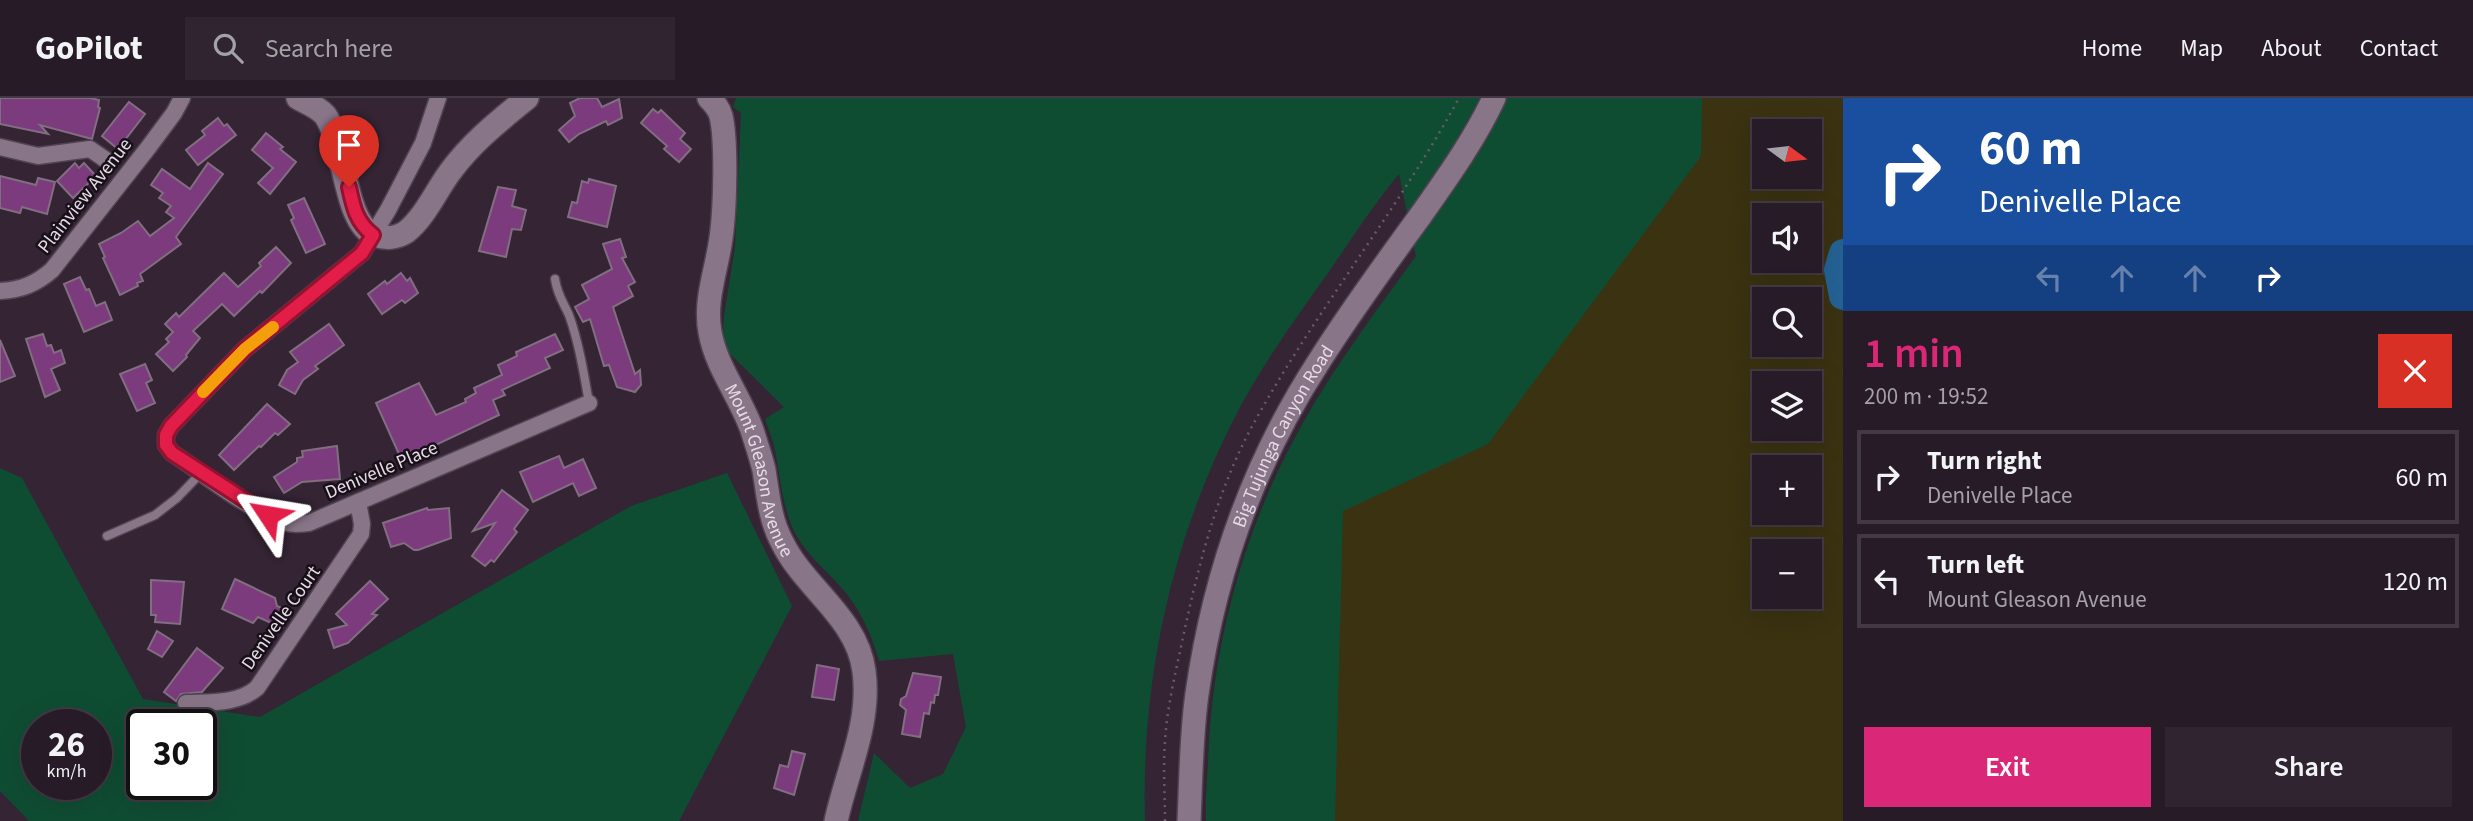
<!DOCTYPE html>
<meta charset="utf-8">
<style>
body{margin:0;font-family:"Source Sans 3",sans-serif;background:#2f242f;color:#f1f3f6;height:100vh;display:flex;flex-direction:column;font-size:26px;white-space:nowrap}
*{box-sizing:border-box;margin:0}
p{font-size:23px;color:#a4a1a7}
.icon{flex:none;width:38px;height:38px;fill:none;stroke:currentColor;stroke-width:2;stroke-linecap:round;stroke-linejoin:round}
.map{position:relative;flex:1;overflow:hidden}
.sheet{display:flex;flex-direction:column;background:#271b27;width:630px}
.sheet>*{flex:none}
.guide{background:#1a4fa0;color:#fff;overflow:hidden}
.needle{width:46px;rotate:105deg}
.buttons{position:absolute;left:1752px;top:21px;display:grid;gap:14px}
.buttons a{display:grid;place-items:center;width:70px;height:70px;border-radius:0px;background:#271b27;box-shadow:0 7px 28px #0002,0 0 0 2px #433944;font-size:35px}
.speed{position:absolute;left:21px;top:611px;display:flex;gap:14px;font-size:35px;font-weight:700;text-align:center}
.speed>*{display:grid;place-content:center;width:91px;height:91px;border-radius:50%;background:#271b27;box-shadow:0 7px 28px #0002,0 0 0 2px #433944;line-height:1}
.speed small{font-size:18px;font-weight:400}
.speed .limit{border:4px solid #111;border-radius:10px;background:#fff;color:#111}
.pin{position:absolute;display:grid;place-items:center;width:60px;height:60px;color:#fff;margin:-72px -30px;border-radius:50% 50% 50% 0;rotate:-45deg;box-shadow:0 0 7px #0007}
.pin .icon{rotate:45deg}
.me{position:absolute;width:77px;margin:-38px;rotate:303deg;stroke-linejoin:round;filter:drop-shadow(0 0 5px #0008)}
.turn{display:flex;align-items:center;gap:24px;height:147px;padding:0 21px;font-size:32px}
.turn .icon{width:91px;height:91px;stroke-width:2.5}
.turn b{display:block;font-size:49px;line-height:60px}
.lanes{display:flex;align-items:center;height:66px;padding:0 21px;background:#0003;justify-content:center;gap:35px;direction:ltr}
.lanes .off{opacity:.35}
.round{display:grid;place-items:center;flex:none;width:74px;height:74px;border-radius:0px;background:#2f242f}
.summary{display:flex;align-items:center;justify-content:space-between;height:119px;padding:0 21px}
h1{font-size:42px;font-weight:600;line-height:52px;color:#db2777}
.button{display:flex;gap:14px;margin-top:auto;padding:14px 21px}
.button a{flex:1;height:80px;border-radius:0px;background:#db2777;color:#fff;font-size:28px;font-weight:600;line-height:80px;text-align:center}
.button a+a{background:#2f242f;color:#f1f3f6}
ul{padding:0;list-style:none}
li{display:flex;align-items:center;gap:21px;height:94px;margin:0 14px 10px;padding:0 7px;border:4px solid #433944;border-radius:0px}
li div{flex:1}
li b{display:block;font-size:26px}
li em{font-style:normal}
header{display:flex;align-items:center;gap:42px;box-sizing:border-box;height:98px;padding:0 35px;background:#271b27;border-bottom:2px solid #433944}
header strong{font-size:33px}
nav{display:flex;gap:38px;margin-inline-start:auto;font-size:24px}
.search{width:490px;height:63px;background:#2f242f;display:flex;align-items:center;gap:18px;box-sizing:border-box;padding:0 24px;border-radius:0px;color:#a4a1a7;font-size:26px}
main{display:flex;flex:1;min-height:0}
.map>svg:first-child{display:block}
.green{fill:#0f4d33;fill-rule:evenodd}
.sand{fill:#3a3211;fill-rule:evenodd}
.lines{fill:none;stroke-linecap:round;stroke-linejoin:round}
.river{stroke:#246293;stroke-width:28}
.building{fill:#7b3b7d;stroke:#816e81;stroke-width:2}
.lane-casing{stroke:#514351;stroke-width:11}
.street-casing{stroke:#514351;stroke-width:19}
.secondary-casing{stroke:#514351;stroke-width:26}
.path{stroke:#6a5b6a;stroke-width:2.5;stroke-dasharray:2 5;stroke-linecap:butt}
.lane{stroke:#887588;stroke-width:8}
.street{stroke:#887588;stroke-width:16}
.secondary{stroke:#887588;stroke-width:23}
.route-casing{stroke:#92132f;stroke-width:18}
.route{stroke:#e11d48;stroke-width:12}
.slow{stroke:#f59e0b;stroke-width:12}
.labels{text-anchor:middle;stroke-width:5;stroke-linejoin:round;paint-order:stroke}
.street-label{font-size:19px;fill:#e6dbe6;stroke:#181018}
</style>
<header>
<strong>GoPilot</strong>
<div class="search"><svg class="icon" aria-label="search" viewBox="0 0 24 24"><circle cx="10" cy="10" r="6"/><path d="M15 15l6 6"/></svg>Search here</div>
<nav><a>Home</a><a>Map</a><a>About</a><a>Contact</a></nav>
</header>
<main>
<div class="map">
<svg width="1843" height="723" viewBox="0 0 1843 723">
<rect width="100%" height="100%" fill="#342434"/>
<g class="green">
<path d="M 736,0 L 1843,0 L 1843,723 L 1206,723 C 1205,704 1207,684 1208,665 C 1212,546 1244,429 1303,325 C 1336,266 1377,212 1416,158 L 1399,76 C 1373,107 1351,142 1328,175 C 1296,220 1264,264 1238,313 C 1172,439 1141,581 1145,723 L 858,723 L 874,655 L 910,690 L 943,676 L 966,629 L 953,556 L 879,563 C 872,538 862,515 846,495 C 829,474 809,460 796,437 C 783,412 781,385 776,358 C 774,345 769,333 765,321 L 784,309 L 727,253 L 723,236 L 724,218 L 735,149 L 741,15 L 733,9 ZM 1764,33 L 1810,33 L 1810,79 L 1764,79 ZM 1764,117 L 1810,117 L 1810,163 L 1764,163 ZM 1764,201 L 1810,201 L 1810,247 L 1764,247 ZM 1764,285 L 1810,285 L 1810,331 L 1764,331 ZM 1764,369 L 1810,369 L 1810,415 L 1764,415 ZM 1764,453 L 1810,453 L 1810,499 L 1764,499 Z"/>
<path d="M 0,370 L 22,380 L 143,601 L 260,619 L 631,408 L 727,375 L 792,508 L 679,723 L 29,723 L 0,693 ZM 37,626 L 96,626 L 96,686 L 37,686 ZM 142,626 L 201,626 L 201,686 L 142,686 Z"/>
</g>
<path class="sand" d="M 1702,0 L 1843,0 L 1843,723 L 1335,723 L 1343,413 L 1488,346 L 1701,58 ZM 1764,33 L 1810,33 L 1810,79 L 1764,79 ZM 1764,117 L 1810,117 L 1810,163 L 1764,163 ZM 1764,201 L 1810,201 L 1810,247 L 1764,247 ZM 1764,285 L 1810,285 L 1810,331 L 1764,331 ZM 1764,369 L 1810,369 L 1810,415 L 1764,415 ZM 1764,453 L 1810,453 L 1810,499 L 1764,499 Z"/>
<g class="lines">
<path class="river" d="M 1843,155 L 1838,172 L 1843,198"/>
</g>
<g class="building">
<path d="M 0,0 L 90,0 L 99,2 L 98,9 L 100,10 L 92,41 L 40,27 L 48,36 L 0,26 Z"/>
<path d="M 580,0 L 597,0 L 602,9 L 619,1 L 622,20 L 608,27 L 606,23 L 579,36 L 569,44 L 559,32 L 575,18 L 570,5 Z"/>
<path d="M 129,4 L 145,16 L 118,51 L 102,38 Z"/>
<path d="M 653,11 L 658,15 L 661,12 L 685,35 L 680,41 L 691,51 L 679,64 L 664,51 L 667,48 L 641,25 Z"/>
<path d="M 218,20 L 224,28 L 227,26 L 236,37 L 198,67 L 186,52 L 205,37 L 202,33 Z"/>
<path d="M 266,35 L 283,49 L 280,51 L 296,64 L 270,96 L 258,85 L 273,70 L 252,52 Z"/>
<path d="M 75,65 L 79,70 L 84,65 L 96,78 L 73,100 L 57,83 Z"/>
<path d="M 208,65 L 223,76 L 176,139 L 181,146 L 140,176 L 143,183 L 137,185 L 138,188 L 120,197 L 103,160 L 105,159 L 99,146 L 121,135 L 138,123 L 150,138 L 174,120 L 166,114 L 171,108 L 159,100 L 163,95 L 151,87 L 162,71 L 190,91 Z"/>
<path d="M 0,78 L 36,87 L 38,80 L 55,84 L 47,116 L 22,109 L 20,115 L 0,110 Z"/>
<path d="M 589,81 L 616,88 L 607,129 L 568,119 L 572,104 L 577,105 L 582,83 L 588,85 Z"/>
<path d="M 498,89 L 516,92 L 512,108 L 526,112 L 521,132 L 512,131 L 506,159 L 479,153 Z"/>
<path d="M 304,100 L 325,146 L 306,155 L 291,122 L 294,120 L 288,107 Z"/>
<path d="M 620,141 L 626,159 L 622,160 L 635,184 L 628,188 L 633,198 L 613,209 L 635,276 L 640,272 L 641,287 L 635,294 L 617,289 L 609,267 L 604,268 L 590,221 L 583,224 L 575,209 L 589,201 L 582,187 L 612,171 L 603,146 Z"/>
<path d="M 276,149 L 291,165 L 262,195 L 260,193 L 234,218 L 222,206 L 193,233 L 200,240 L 186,257 L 187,259 L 173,273 L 156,256 L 169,244 L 166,241 L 173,234 L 165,226 L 176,215 L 179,219 L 224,175 L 238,189 L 261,168 L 259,165 Z"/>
<path d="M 401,175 L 407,183 L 410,180 L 418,195 L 405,205 L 402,202 L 382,216 L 368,196 L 385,183 L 387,186 Z"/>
<path d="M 80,179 L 86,192 L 89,191 L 96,208 L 105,204 L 112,222 L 84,234 L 64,186 Z"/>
<path d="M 329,226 L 344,247 L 315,268 L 318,271 L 303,282 L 295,296 L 279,287 L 287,272 L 298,264 L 290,254 Z"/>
<path d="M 43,236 L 47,248 L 51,247 L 54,255 L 61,252 L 65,265 L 51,271 L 60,292 L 45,299 L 26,241 Z"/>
<path d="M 555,236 L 563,252 L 545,260 L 550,270 L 502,292 L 505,297 L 493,302 L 499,317 L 402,363 L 376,305 L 419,285 L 436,317 L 466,304 L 465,301 L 476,295 L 474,290 L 502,277 L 498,267 L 517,258 L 516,254 Z"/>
<path d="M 0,242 L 15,278 L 0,284 Z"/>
<path d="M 145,266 L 152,282 L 146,285 L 155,305 L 137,313 L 120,276 Z"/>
<path d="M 267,306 L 290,326 L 278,337 L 275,335 L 261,349 L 259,348 L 234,372 L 219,357 Z"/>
<path d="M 337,348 L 340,381 L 302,384 L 284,395 L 274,379 L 297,364 L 297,360 L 303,359 L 302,353 Z"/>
<path d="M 559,358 L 564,370 L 583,361 L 596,390 L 579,398 L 573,385 L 533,404 L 520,374 Z"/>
<path d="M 502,392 L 528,412 L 514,431 L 517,434 L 494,464 L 491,462 L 485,468 L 472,458 L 495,425 L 473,433 Z"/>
<path d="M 427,410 L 428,412 L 449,410 L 451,440 L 418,452 L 414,452 L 404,445 L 391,449 L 383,425 Z"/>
<path d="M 235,481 L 275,500 L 277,508 L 289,513 L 282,530 L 258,519 L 253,525 L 222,511 Z"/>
<path d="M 151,482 L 184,484 L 180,526 L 155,524 L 156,517 L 151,517 Z"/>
<path d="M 370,483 L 388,501 L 372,516 L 377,517 L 348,545 L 334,550 L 328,532 L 347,527 L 336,516 Z"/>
<path d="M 157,533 L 173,543 L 162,559 L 148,551 Z"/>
<path d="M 197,550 L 223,570 L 202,594 L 181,596 L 176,603 L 164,594 Z"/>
<path d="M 817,567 L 839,571 L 834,602 L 812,599 Z"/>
<path d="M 913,575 L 941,579 L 938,597 L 935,597 L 934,605 L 931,604 L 929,616 L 924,615 L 920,639 L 902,636 L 906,612 L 900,607 L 901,601 L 906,598 Z"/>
<path d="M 792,653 L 805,656 L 794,697 L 774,690 L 780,667 L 788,669 Z"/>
</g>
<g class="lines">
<g class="lane-casing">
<g id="lane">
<path d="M 555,181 C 557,196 563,204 569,217 C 579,245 584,276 589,305"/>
<path d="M 107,438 L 155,417 L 177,400 L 202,374"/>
</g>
</g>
<g class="street-casing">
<g id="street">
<path d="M 438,0 L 423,45 L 388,112 L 362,155 L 245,251 L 171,328 L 166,337 L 166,347 L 172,355 C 203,375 247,411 281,423 C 290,427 299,426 309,425 L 589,305"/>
<path d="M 0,49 L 38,58 L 90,51 L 106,62"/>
<path d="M 0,193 C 21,192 36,186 52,172 L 148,50 L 174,15 L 182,0"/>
<path d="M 186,605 C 211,604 238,606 257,590 L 361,436 L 362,426 L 358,404"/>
</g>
</g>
<g class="secondary-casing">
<g id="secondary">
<path d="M 298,0 C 307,5 318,9 325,17 C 345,45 344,127 375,137 C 385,141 397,140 406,134 C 425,119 436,93 450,74 C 472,44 499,23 527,0"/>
<path id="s1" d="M 709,0 C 714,5 719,10 721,18 C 727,44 725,112 721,140 C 717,171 704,202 710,234 C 716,269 740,298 752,332 C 756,345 761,359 764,372 C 768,397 770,422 782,444 C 804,490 857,519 864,573 C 871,625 847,673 836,723"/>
<path id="s2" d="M 1189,723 C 1191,681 1191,638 1197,596 C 1214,476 1252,367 1318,265 C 1350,214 1386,165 1421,117 C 1447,80 1475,41 1494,0"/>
</g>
</g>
<path class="path" d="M 1165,723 C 1165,697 1163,670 1165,643 C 1167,610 1175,577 1182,544 C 1198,469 1217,391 1255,323 C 1317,211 1398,112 1459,0"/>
<use href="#lane" class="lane"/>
<use href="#street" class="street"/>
<use href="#secondary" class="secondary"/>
</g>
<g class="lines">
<g class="route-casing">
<path id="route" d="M 268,417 L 172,355 L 166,347 L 166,337 L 171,328 L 245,251 L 362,155 L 373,137 C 356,124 353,108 349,89"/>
</g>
<use href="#route" class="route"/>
<path class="slow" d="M 203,294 L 245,251 L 273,229"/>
</g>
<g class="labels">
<g class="street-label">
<text transform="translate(84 97) rotate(-52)" y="7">Plainview Avenue</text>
<text dy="7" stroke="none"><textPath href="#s2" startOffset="401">Big Tujunga Canyon Road</textPath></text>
<text dy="7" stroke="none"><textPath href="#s1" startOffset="387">Mount Gleason Avenue</textPath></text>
<text transform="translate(381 371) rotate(-23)" y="7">Denivelle Place</text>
<text transform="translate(280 519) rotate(-55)" y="7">Denivelle Court</text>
</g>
</g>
</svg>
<div class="buttons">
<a><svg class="needle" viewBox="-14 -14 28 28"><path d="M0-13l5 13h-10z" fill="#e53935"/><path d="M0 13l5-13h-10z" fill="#a4a1a7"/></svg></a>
<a><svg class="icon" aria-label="sound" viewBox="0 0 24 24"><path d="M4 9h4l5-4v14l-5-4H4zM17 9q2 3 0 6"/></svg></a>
<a><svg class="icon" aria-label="search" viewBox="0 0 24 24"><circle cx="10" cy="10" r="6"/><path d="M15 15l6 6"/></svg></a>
<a><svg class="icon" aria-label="layers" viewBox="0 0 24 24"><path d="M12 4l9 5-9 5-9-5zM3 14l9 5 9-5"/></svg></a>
<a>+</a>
<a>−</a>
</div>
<div class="speed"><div>26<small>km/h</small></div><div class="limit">30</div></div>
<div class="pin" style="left:349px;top:89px;background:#d93025"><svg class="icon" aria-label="arrive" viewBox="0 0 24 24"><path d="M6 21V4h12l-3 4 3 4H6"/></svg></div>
<svg class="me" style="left:268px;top:417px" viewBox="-20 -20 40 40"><path d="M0-17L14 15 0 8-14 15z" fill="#e11d48" stroke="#fff" stroke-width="4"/></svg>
</div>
<section class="sheet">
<div class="guide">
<div class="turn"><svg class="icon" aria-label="right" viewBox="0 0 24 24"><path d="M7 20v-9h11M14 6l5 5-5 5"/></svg><div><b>60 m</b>Denivelle Place</div></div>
<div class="lanes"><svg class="icon off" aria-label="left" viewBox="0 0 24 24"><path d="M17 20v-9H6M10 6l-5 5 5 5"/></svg><svg class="icon off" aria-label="ahead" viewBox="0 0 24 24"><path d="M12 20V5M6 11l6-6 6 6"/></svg><svg class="icon off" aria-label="ahead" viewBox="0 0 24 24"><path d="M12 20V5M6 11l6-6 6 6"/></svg><svg class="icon" aria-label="right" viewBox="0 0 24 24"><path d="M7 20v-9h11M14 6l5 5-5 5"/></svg></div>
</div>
<div class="summary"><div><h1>1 min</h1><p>200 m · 19:52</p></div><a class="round" style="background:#d93025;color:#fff"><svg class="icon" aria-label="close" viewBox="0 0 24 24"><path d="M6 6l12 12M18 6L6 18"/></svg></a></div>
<ul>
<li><svg class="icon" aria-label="right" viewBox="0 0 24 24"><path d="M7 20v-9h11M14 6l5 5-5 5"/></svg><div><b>Turn right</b><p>Denivelle Place</p></div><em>60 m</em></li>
<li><svg class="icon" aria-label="left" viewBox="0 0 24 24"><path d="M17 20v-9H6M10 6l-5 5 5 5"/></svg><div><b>Turn left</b><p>Mount Gleason Avenue</p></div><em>120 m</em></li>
</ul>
<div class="button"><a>Exit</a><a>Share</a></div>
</section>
</main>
